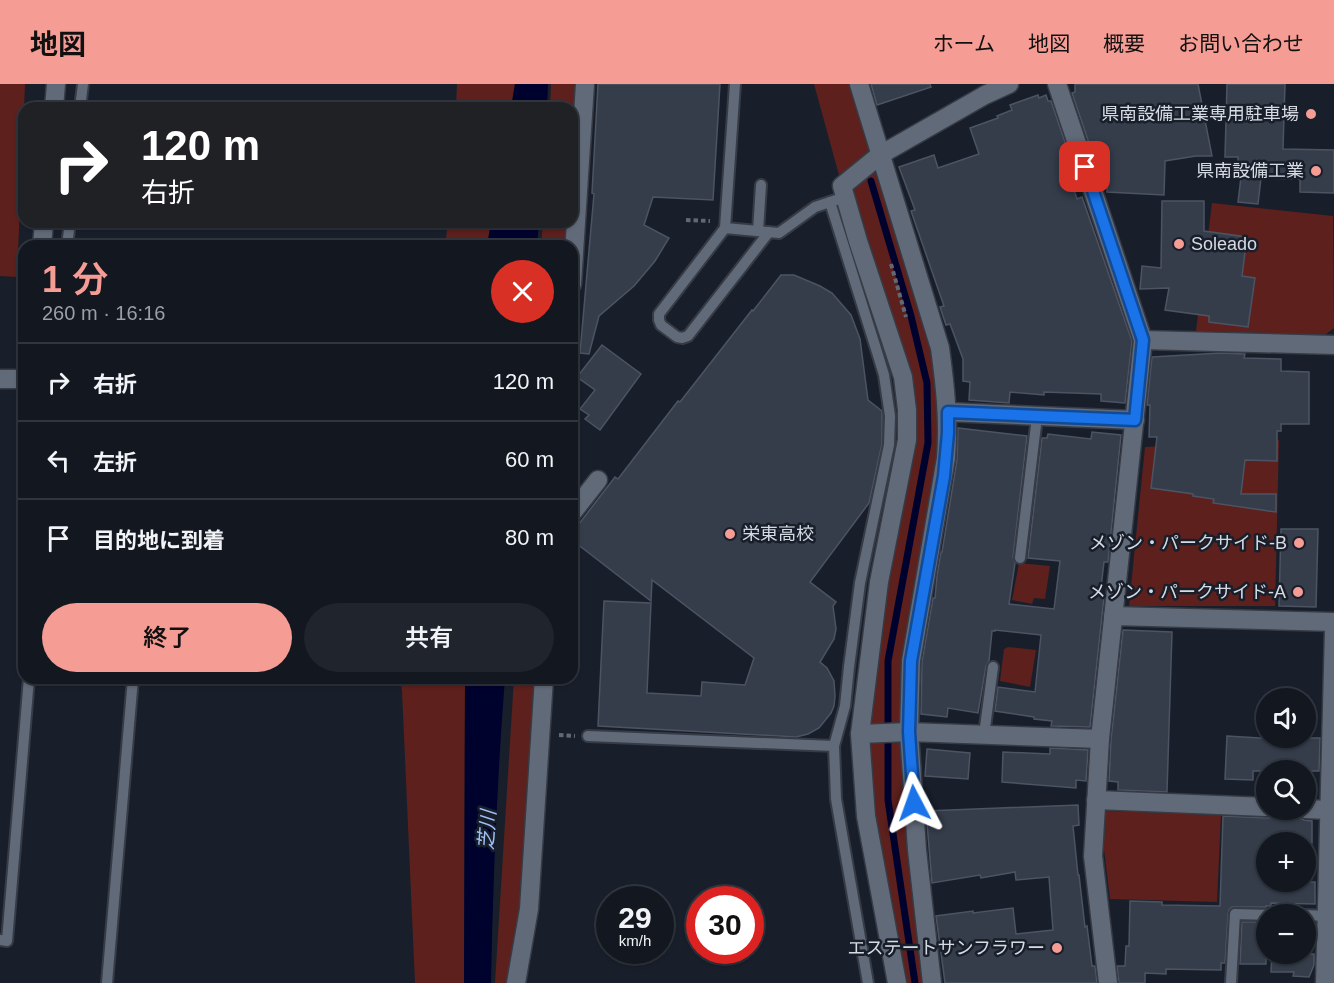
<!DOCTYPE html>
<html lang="ja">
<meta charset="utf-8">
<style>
body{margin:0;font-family:Helvetica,"Noto Sans JP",sans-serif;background:#1f242d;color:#f1f3f6;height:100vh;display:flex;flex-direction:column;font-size:22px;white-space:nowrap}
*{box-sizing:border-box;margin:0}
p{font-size:20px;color:#9c9fa5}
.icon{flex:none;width:33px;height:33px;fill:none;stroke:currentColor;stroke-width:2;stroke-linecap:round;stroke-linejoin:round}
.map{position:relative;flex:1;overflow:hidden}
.side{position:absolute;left:18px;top:156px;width:560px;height:444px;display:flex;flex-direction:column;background:#121720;border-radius:18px;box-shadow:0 2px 4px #0004,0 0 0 2px #31363e}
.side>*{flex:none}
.top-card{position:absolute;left:18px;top:18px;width:560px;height:126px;border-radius:18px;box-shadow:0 2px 4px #0004,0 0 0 2px #31363e;background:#202124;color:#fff;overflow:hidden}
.controls{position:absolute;left:1256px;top:604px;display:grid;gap:12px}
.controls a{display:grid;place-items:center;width:60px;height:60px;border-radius:50%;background:#121720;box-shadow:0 2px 4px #0004,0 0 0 2px #31363e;font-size:30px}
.speed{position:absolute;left:596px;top:802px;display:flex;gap:12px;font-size:30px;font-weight:700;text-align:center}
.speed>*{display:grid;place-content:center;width:78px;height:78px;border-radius:50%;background:#121720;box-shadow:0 2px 4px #0004,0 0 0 2px #31363e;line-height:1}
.speed small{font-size:15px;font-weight:400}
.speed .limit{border:9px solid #d22;background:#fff;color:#111}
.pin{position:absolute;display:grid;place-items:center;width:51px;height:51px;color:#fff;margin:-26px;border-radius:12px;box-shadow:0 3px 9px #0006}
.me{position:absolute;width:66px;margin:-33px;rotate:356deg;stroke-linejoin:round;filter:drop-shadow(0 0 4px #0008)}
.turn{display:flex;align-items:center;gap:21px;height:126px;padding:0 24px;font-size:27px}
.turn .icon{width:78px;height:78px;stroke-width:2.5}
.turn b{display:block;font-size:42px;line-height:51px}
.round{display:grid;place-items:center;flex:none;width:63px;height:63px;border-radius:32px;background:#1f242d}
.headline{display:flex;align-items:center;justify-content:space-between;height:102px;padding:0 24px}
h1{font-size:36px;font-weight:600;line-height:45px;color:#f59c94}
.button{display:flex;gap:12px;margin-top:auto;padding:12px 24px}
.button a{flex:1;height:69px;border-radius:36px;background:#f59c94;color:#111;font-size:24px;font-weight:600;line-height:69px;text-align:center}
.button a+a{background:#1f242d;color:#f1f3f6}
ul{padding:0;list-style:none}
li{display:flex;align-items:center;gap:18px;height:78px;padding:0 24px;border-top:2px solid #31363e}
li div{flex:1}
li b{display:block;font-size:22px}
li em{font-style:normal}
header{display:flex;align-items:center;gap:36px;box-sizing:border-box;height:84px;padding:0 30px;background:#f59c94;color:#111}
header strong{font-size:28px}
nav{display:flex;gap:33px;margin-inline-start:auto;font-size:21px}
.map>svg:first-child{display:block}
.green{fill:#5d201d}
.water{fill:#00022e}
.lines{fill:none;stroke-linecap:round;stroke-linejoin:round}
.stream{stroke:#00022e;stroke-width:7}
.building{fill:#353d4b;stroke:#4c5463;stroke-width:1.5}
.service-casing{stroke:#363b45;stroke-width:14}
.minor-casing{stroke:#363b45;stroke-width:21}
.tertiary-casing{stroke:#363b45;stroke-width:21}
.path{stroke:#636973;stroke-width:4;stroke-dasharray:4.5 3;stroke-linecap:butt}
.service{stroke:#616a79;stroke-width:10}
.minor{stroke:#616a79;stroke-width:18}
.tertiary{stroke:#616a79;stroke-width:18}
.route-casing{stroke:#114b97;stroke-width:15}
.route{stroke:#1a73e8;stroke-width:10}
.poi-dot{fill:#f59c94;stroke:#181f2b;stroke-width:2}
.labels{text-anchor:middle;stroke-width:5;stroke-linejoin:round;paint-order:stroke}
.poi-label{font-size:18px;fill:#d6dbe3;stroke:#181f2b;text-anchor:end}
.water-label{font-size:20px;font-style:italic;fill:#a0c1f8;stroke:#181f2b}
</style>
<header>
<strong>地図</strong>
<nav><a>ホーム</a><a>地図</a><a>概要</a><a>お問い合わせ</a></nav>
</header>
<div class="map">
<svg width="1334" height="899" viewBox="0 0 1334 899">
<rect width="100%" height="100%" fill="#181f2b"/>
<g class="green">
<path d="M 0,0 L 25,0 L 17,193 L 0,192 Z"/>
<path d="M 457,0 L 515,0 L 511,24 L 456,24 Z"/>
<path d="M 551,0 L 578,0 L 572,95 L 572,24 L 550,24 Z"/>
<path d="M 814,0 L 859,0 L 871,63 L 867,73 L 839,91 Z"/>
<path d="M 880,71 L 948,328 L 911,577 L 932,899 L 897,899 L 860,650 L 907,326 L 842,102 Z"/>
<path d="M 1212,119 L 1333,132 L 1334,244 L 1325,251 L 1196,247 Z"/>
<path d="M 448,138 L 491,138 L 487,162 L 445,162 Z"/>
<path d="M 543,138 L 569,138 L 567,162 L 541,162 Z"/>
<path d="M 1279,356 L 1275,522 L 1129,522 L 1145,363 Z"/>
<path d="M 1019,479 L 1050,482 L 1045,515 L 1034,514 L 1032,520 L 1012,516 Z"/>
<path d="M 1008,563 L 1036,566 L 1030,603 L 1000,597 L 1004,565 Z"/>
<path d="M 400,594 L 465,594 L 464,899 L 415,899 L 402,607 Z"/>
<path d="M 514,594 L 538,594 L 521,841 L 510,882 L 507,899 L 495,899 Z"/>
<path d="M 1105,727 L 1221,730 L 1217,818 L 1110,815 L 1103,757 Z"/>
</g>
<g class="water">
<path d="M 515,0 L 548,0 L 547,24 L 511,24 Z"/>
<path d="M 491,138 L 539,138 L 537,162 L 487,162 Z"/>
<path d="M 465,594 L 505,594 C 497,696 493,797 491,899 L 464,899 Z"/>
</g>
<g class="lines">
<path class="stream" d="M 871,97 L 911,232 L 927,299 L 928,359 L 888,577 L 888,716 L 915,899"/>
</g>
<g class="building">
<path d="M 598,0 L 720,0 L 713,116 L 653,113 L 644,141 L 669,154 L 655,177 L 634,202 L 599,232 L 589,270 L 580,269 L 594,110 L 592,109 Z"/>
<path d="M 871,0 L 930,0 L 931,3 L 877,21 Z"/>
<path d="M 1075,0 L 1198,0 L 1212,72 L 1196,72 L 1165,77 L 1164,111 L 1107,108 L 1109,69 L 1092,68 L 1072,9 L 1075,8 Z"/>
<path d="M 1227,0 L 1285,0 L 1283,65 L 1334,66 L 1334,109 L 1300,108 L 1300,95 L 1261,94 L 1258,120 L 1238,118 L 1241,93 L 1238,93 L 1238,73 L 1225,73 Z"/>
<path d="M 1038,11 L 1039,14 L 1046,11 L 1048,17 L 1051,17 L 1068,67 L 1061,67 L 1077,115 L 1082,113 L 1132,257 L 1125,319 L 1101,317 L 1101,310 L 1044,308 L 1044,311 L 1010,308 L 1009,319 L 969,316 L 970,298 L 963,297 L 963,275 L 950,240 L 946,241 L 940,223 L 944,222 L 911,127 L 915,126 L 899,83 L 934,71 L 938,84 L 979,70 L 970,44 L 998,34 L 997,32 L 1012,26 L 1010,21 Z"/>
<path d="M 1162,117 L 1204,117 L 1204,147 L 1247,153 L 1242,192 L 1255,194 L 1248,243 L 1209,238 L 1209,232 L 1165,226 L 1169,204 L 1140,205 L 1142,182 L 1161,184 Z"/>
<path d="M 781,191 L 794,191 L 820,202 L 832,209 L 851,231 L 860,255 L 868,316 L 882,327 L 882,360 L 869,419 L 810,498 L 836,518 L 833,522 L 836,545 L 834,555 L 820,578 L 827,584 L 834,597 L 835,612 L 834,622 L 831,629 L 819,644 L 808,650 L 796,653 L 598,642 L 604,517 L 651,519 L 647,609 L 701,612 L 702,598 L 745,601 L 754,574 L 652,496 L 651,517 L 572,456 L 572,449 L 615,393 L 618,395 L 678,317 L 680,318 L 752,226 L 753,227 Z"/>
<path d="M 602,261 L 641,290 L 600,346 L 585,335 L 589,331 L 580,325 L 595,306 L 577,293 Z"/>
<path d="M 1221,269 L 1245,270 L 1244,274 L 1281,275 L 1281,287 L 1309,288 L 1309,340 L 1281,340 L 1281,347 L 1277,347 L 1277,377 L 1245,376 L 1241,410 L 1276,410 L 1276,428 L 1213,419 L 1214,415 L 1193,412 L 1193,410 L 1151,404 L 1157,353 L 1149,353 L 1150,321 L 1147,321 L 1152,273 Z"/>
<path d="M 958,344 L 1027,352 L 1013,473 L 1015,479 L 1009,520 L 1054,525 L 1060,477 L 1028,474 L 1042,354 L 1047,354 L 1048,350 L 1091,355 L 1092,348 L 1121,351 L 1108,478 L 1104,478 L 1100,512 L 1104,513 L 1090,643 L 1051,642 L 1052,637 L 1034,635 L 1034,633 L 995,627 L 998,603 L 1035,608 L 1041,551 L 995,546 L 995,547 L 992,547 L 989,577 L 986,582 L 978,629 L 948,624 L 947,633 L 921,630 L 922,578 L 933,514 L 935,514 L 937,492 L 941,468 L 942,468 L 957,376 Z"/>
<path d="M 1281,445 L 1318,445 L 1316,523 L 1279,522 Z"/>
<path d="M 1123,546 L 1172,548 L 1167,708 L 1118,706 L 1118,698 L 1109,697 L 1111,656 Z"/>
<path d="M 1227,652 L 1293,656 L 1293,654 L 1320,654 L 1319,687 L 1253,687 L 1253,696 L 1225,695 Z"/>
<path d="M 1050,664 L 1088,666 L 1086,697 L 1076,696 L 1076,704 L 1002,698 L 1003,668 L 1050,670 Z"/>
<path d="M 927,665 L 970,669 L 968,695 L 925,692 Z"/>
<path d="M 1078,721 L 1079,741 L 1073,742 L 1078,791 L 1079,791 L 1085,843 L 1087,842 L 1092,882 L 1095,882 L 1097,899 L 945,899 L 936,832 L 973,827 L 973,829 L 1013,824 L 1016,850 L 1053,846 L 1049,793 L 1016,796 L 1015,788 L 981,794 L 980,791 L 932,799 L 926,727 Z"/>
<path d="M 1223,732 L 1266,734 L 1279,733 L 1279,732 L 1296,732 L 1304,736 L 1312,737 L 1312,759 L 1266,759 L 1265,796 L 1266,796 L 1266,798 L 1315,798 L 1315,820 L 1271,819 L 1271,822 L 1266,822 L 1266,823 L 1232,823 L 1229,826 L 1228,830 L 1225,879 L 1221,879 L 1221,886 L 1166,885 L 1166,890 L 1145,889 L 1145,899 L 1119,899 L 1117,882 L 1125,882 L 1126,862 L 1129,862 L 1130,817 L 1162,818 L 1162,821 L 1220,822 Z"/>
<path d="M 1242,838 L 1266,838 L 1266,880 L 1240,880 Z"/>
<path d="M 1272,870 L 1314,870 L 1314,881 L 1309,893 L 1293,892 L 1294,888 L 1271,888 Z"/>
</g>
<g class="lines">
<g class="service-casing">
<g id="service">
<path d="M 80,24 L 83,0"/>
<path d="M 725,144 L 735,0"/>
<path d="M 758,147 L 761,101"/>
<path d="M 769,148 L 688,252 L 682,254 L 677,253 L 661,241 L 659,236 L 659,230 L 725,144 L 779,149 L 815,123 L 836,116"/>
<path d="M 67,162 L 70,138"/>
<path d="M 1020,474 L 1037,333"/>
<path d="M 984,651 L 993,583"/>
<path d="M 588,652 L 834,662 L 845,622 L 849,583 L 860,499 L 889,361 L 890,332 L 884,291 L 877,268 L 830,118"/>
<path d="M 834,662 L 836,715 L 868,899"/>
<path d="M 1305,831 L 1327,832"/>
<path d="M 0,856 L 7,857 L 29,594"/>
<path d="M 107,899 L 133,594"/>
<path d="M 1231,899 L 1235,830 L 1274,831"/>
</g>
</g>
<g class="minor-casing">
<g id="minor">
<path d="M 859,0 L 940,264 C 945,301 949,336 946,374 L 911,577 L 909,648 L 917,766 L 932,899"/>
<path d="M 1057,0 L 1143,256 L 1100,655 L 1093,772 L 1108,899"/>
<path d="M 54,24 L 56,0"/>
<path d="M 880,71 L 842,102 L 858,157 L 903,293 L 907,326 L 907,356 L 879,498 L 860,650 L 866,732 L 897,899"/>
<path d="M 42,162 L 44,138"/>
<path d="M 572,200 L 585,0"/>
<path d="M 1143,256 L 1334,261"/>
<path d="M 0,295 L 24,295"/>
<path d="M 948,328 L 1135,336"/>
<path d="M 572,429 L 598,396"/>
<path d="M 1113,532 L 1334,538"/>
<path d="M 860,650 L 909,648 L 1100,655"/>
<path d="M 1096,716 L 1266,723"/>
<path d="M 1305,725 L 1329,726"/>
<path d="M 516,899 L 529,825 L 544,594"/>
</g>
</g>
<g class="tertiary-casing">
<g id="tertiary">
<path d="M 880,71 L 985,11 L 1009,0"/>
<path d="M 1325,899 L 1334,545"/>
</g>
</g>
<g class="path">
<path d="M 686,136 L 710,137"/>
<path d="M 891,180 L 906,233"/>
<path d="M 559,651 L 575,652"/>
</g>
<use href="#service" class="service"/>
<use href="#minor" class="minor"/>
<use href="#tertiary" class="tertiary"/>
</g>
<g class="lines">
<g class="route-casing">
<path id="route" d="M 914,719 L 909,648 L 911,577 L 944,392 L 948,349 L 948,328 L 1135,336 L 1143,256 L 1085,83"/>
</g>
<use href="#route" class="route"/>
</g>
<g class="poi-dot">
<circle cx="1311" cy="30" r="6"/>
<circle cx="1316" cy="87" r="6"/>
<circle cx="1179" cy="160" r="6"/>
<circle cx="730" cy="450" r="6"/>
<circle cx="1299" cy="459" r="6"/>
<circle cx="1298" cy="508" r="6"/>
<circle cx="1057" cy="864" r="6"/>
</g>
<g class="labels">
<g class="poi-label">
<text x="1299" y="36">県南設備工業専用駐車場</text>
<text x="1304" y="93">県南設備工業</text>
<text x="1191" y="166" text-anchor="start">Soleado</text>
<text x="742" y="456" text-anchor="start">栄東高校</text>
<text x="1287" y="465">メゾン・パークサイド-B</text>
<text x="1286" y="514">メゾン・パークサイド-A</text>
<text x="1045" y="870">エステートサンフラワー</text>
</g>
<g class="water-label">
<text transform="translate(487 746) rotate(-86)" y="7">芝川</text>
</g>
</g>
</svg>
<div class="controls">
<a><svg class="icon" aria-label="sound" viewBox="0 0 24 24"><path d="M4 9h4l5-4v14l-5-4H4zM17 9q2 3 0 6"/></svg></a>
<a><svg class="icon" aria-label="search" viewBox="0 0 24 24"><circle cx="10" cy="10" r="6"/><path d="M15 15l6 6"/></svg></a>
<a>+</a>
<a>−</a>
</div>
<div class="speed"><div>29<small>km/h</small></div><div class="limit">30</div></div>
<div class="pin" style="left:1085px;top:83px;background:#d93025"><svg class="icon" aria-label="arrive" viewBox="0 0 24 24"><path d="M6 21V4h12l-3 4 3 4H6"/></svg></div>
<svg class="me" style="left:914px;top:719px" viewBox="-20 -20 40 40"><path d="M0-17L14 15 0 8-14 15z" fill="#1a73e8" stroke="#fff" stroke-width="4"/></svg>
<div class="top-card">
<div class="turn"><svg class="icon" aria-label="right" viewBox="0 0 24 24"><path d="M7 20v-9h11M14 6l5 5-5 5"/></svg><div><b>120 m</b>右折</div></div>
</div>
<section class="side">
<div class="headline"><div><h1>1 分</h1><p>260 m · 16:16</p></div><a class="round" style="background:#d93025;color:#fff"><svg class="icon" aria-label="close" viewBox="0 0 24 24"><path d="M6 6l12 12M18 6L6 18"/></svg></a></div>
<ul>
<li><svg class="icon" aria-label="right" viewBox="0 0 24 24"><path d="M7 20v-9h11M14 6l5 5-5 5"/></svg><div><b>右折</b></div><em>120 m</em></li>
<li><svg class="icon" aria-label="left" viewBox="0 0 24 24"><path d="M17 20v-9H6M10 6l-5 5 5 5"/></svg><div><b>左折</b></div><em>60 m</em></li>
<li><svg class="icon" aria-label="arrive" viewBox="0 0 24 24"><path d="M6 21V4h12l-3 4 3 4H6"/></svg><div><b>目的地に到着</b></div><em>80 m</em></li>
</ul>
<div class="button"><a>終了</a><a>共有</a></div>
</section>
</div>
